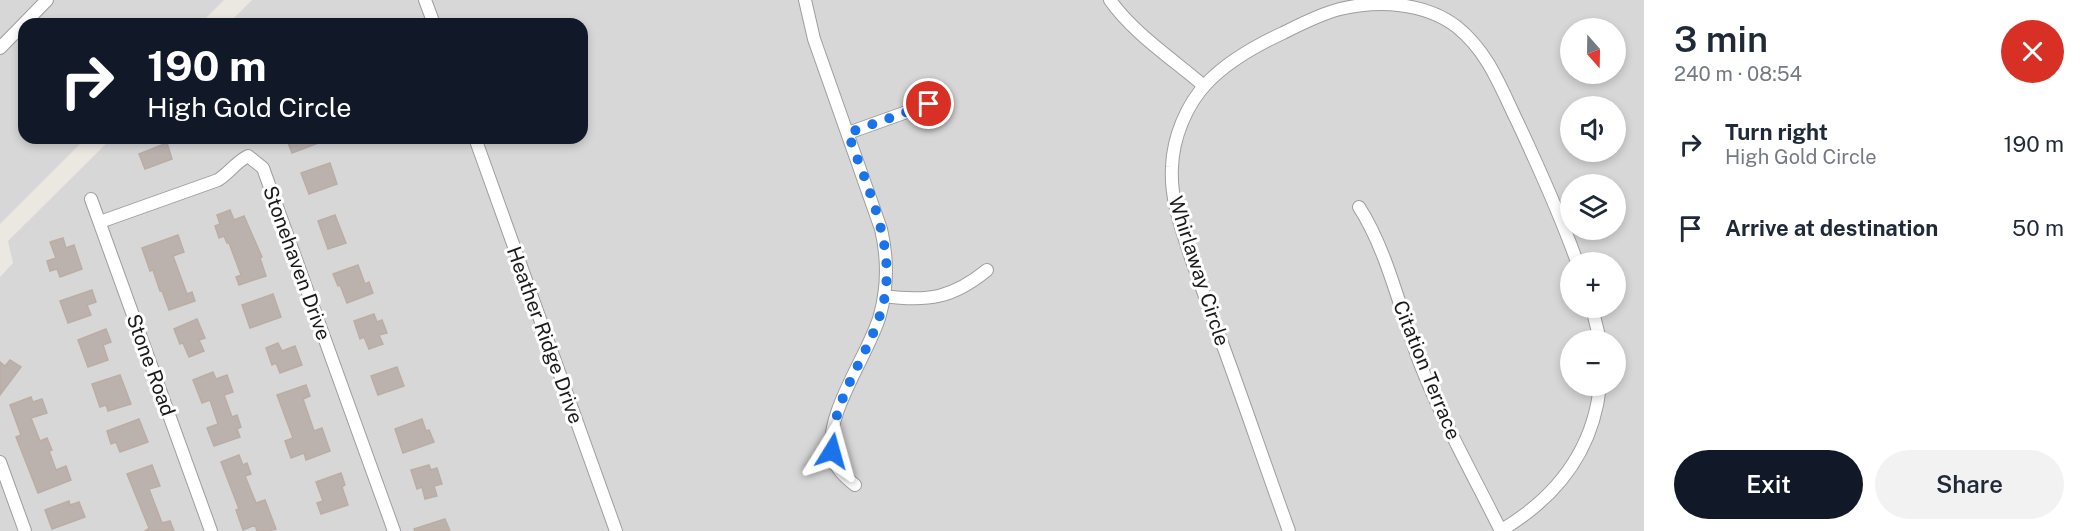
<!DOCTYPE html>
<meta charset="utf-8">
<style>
body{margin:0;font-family:"Public Sans",sans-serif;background:#f2f2f3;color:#1f2937;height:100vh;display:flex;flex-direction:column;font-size:22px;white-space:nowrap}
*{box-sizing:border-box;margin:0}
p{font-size:20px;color:#747a83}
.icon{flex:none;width:33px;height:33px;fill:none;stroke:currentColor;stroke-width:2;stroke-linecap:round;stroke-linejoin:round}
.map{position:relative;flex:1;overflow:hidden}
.sheet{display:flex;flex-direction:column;background:#fff;width:450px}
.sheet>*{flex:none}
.hud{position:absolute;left:18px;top:18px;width:570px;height:126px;border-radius:18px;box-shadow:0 3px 9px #0003;background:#111827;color:#fff;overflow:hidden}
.needle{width:39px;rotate:160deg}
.buttons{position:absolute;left:1560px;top:18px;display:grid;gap:12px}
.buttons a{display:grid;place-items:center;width:66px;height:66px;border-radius:50%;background:#fff;box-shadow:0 3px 9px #0003;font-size:30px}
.pin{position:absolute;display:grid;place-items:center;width:51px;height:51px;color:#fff;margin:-26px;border:3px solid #fff;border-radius:50%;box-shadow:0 2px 6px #0007}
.me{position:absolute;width:66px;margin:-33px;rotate:8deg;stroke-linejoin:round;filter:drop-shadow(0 0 4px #0008)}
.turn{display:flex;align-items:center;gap:21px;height:126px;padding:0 30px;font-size:27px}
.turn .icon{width:78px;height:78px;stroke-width:2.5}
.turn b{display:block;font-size:42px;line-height:51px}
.round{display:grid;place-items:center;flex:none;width:63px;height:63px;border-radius:32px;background:#f2f2f3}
.headline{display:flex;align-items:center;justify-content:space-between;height:102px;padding:0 30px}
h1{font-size:36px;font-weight:600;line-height:45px}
.action{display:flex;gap:12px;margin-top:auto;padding:12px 30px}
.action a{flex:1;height:69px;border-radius:36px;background:#111827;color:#fff;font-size:24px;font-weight:600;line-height:69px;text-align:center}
.action a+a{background:#f2f2f3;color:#1f2937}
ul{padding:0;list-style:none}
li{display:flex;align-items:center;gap:18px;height:84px;padding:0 30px}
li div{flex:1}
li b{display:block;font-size:22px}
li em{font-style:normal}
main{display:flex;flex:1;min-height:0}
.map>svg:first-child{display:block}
.residential{fill:#d8d7d8;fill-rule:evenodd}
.building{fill:#bbb2ae;stroke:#bbada4;stroke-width:1.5}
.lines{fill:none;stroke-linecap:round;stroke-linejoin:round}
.minor-casing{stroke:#9e9e9e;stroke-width:14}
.minor{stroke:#fff;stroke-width:12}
.route{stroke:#1a73e8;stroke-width:10;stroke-dasharray:0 18}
.labels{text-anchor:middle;stroke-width:6;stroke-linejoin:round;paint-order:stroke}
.street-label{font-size:20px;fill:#1a1a1a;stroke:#fff}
</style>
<main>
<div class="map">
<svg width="1644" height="531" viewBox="0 0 1644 531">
<rect width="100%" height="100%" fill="#ebe7e1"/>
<g class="residential">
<path d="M 0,0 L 224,0 L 200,24 L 24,24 L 24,138 L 86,138 L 0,224 Z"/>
<path d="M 252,0 L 1644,0 L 1644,531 L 0,531 L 0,277 L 13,263 L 8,241 L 112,138 L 582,138 L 582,24 L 228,24 ZM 1570,28 L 1616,28 L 1616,74 L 1570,74 ZM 1570,106 L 1616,106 L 1616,152 L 1570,152 ZM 1570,184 L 1616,184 L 1616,230 L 1570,230 ZM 1570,262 L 1616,262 L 1616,308 L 1570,308 ZM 1570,340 L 1616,340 L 1616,386 L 1570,386 Z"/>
</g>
<g class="building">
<path d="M 286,138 L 329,138 L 329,139 L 292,153 Z"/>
<path d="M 167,143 L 172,159 L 145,169 L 139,154 Z"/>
<path d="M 330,163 L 337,184 L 309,194 L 301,173 Z"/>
<path d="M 230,210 L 234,220 L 244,216 L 262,257 L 260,258 L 266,276 L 239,285 L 236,277 L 241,275 L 229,243 L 227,243 L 224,236 L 219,238 L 215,226 L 220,224 L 217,215 Z"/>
<path d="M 335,215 L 346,243 L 328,249 L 318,221 Z"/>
<path d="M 178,235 L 184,252 L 173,256 L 187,294 L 192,292 L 195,301 L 169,310 L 162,291 L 160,291 L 153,270 L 150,271 L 142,248 Z"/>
<path d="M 63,238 L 66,248 L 74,245 L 82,269 L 60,277 L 57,269 L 50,271 L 47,261 L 56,258 L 50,242 Z"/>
<path d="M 358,265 L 365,284 L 369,282 L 373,293 L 347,303 L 340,285 L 338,286 L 333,274 Z"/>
<path d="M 92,290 L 96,302 L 87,305 L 91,315 L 68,323 L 60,301 Z"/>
<path d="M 273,294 L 281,317 L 250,328 L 242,305 Z"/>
<path d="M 374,314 L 377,322 L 382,320 L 387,333 L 379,335 L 383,344 L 369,349 L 364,337 L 360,339 L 354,321 Z"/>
<path d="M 197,319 L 205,338 L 199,340 L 204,351 L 189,357 L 183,343 L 180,344 L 174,329 Z"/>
<path d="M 106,329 L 111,342 L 103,345 L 108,360 L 88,367 L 78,340 Z"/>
<path d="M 278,343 L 282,351 L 295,346 L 302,365 L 280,373 L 276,363 L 272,365 L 266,348 Z"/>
<path d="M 10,360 L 21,367 L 0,395 L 0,362 L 5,366 Z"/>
<path d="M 397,367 L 404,386 L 378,395 L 371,376 Z"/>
<path d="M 213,372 L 216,379 L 227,375 L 233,392 L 224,395 L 232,417 L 237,415 L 241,427 L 237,429 L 240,437 L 214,446 L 207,428 L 218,424 L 210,400 L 202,403 L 193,380 Z"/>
<path d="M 120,375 L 131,404 L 108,411 L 106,405 L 100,407 L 92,384 Z"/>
<path d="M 306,385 L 310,396 L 303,399 L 314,431 L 322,428 L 330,451 L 306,460 L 304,453 L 291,458 L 285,441 L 293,438 L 277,395 Z"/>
<path d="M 31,397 L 33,402 L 42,399 L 47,413 L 31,418 L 40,441 L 47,438 L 52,450 L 49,451 L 56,470 L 66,466 L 71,480 L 38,493 L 16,437 L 21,435 L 10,405 Z"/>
<path d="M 139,419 L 148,442 L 120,452 L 116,442 L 111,444 L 107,431 Z"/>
<path d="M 422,419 L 426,431 L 429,430 L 434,442 L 403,453 L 395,429 Z"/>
<path d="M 239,455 L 243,465 L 247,463 L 251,474 L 245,476 L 256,503 L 265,500 L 276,529 L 269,531 L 257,531 L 255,525 L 243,530 L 236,510 L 239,509 L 221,462 Z"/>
<path d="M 152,465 L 160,486 L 149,489 L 162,523 L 170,521 L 174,531 L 145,531 L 149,528 L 127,474 Z"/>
<path d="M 429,465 L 431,470 L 437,468 L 442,484 L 434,486 L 437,496 L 425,499 L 422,487 L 417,489 L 411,470 Z"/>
<path d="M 341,473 L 345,485 L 342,487 L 348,505 L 321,514 L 317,503 L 323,501 L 316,482 Z"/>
<path d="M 69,501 L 70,505 L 79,502 L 85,517 L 52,529 L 45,510 Z"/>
<path d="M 445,519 L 450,531 L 415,531 L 414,529 Z"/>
</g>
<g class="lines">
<g class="minor-casing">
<g id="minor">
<path d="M 425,0 L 434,24"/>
<path d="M 805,0 L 814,39 L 881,229 C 888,259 888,286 880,315 C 870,353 821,417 833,457 C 836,469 845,477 855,485"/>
<path d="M 1110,0 C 1133,33 1174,60 1204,86"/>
<path d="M 0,48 L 47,0"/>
<path d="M 848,133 L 929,104"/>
<path d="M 475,138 L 616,531"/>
<path d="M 91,199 L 211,531"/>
<path d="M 1359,207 C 1387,250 1401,313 1419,361 C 1442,420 1473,475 1501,531"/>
<path d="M 100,222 L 218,180 C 229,173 236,162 248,156 L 263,168 L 394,531"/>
<path d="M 884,296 C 928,302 953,298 987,270"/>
<path d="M 1592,308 L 1600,340"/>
<path d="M 0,462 L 25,531"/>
<path d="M 1289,531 C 1266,468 1245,405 1222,343 C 1212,316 1202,289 1192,261 C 1182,230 1170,200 1172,167 C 1173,138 1186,105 1207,83 C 1227,62 1257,45 1283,33 C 1301,24 1320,14 1340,9 C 1378,0 1425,2 1457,27 C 1488,52 1500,86 1517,121 C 1539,168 1560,214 1577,262"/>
<path d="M 1500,531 C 1556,498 1593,451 1600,386"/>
</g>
</g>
<use href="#minor" class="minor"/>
</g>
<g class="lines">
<path class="route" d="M 832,451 C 831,402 864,362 879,318 C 902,255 868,191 848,133 L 929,104"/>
</g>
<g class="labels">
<g class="street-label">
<text transform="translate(297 263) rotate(70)" y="7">Stonehaven Drive</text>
<text transform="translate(1199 271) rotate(72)" y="7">Whirlaway Circle</text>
<text transform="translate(545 335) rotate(70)" y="7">Heather Ridge Drive</text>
<text transform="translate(151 365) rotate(70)" y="7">Stone Road</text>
<text transform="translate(1427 370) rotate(68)" y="7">Citation Terrace</text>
</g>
</g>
</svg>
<div class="buttons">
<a><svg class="needle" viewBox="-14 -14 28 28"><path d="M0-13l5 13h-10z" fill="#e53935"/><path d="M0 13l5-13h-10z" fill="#747a83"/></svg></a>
<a><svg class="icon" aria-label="sound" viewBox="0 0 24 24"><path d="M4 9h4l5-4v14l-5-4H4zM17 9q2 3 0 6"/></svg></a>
<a><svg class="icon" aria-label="layers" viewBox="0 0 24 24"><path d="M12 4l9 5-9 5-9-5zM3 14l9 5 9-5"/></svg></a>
<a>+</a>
<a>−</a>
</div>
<div class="pin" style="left:929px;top:104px;background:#d93025"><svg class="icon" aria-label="arrive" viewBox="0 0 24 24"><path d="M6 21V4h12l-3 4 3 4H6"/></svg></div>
<svg class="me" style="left:832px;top:451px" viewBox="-20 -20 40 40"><path d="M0-17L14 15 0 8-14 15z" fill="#1a73e8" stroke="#fff" stroke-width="4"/></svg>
<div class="hud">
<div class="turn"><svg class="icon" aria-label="right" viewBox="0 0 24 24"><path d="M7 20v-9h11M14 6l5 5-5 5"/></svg><div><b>190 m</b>High Gold Circle</div></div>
</div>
</div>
<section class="sheet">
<div class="headline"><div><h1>3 min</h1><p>240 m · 08:54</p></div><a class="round" style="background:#d93025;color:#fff"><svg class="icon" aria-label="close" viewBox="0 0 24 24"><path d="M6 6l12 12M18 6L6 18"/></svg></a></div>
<ul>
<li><svg class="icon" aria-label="right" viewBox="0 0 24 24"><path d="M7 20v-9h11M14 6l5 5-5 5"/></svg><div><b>Turn right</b><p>High Gold Circle</p></div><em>190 m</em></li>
<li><svg class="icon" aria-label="arrive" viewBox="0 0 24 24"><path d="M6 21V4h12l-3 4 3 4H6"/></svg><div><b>Arrive at destination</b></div><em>50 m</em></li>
</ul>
<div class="action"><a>Exit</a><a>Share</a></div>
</section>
</main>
